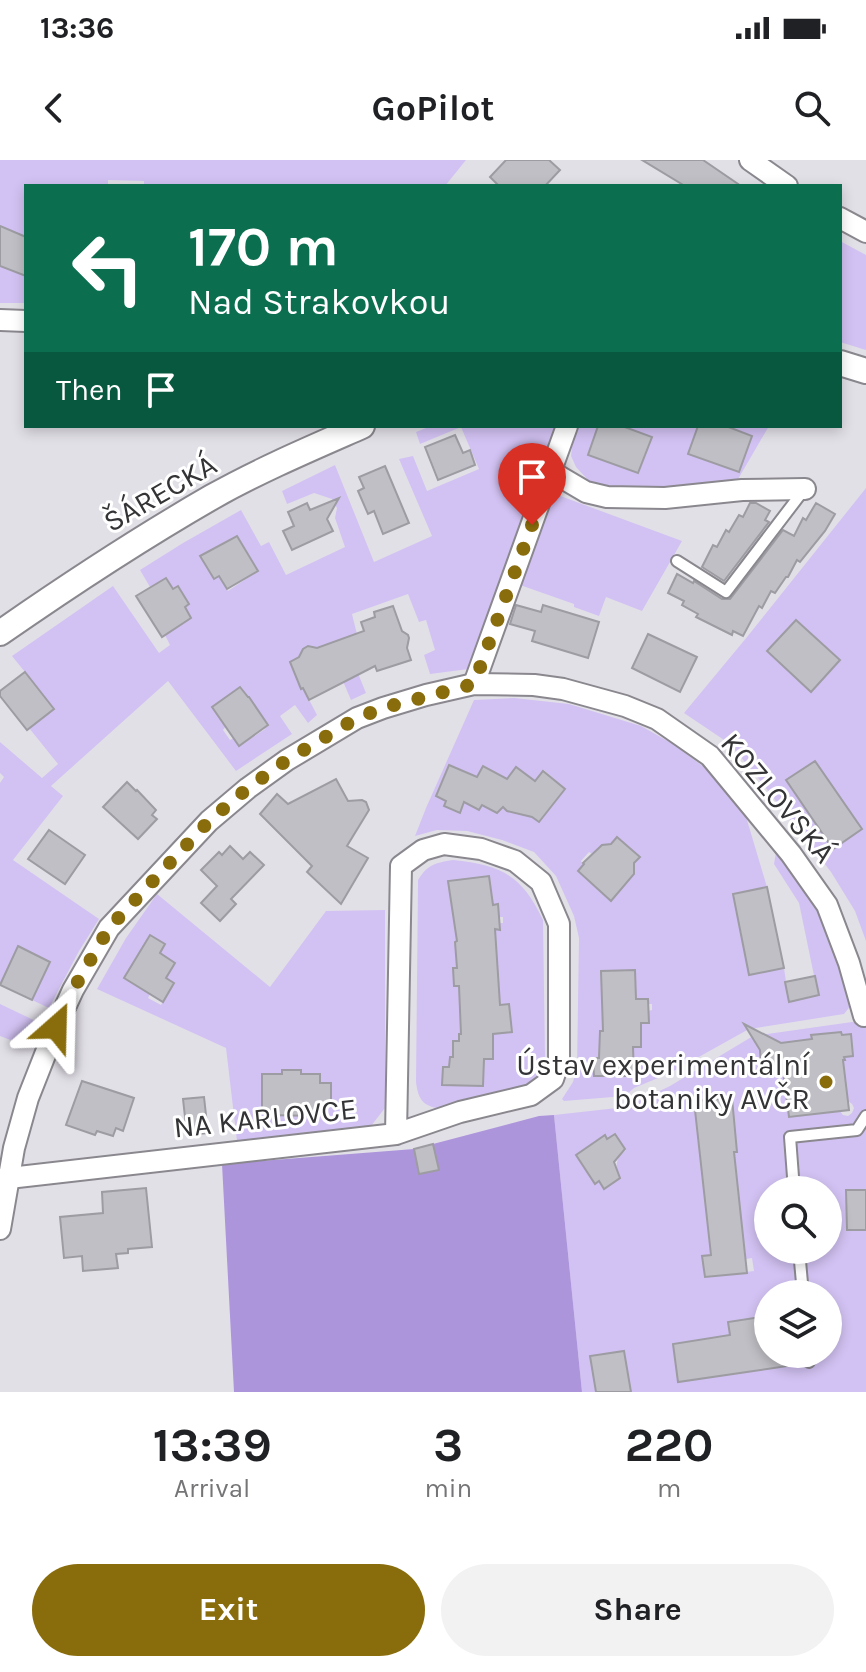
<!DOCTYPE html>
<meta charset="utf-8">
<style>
body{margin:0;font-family:Karla,sans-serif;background:#f2f2f2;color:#202124;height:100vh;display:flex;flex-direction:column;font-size:30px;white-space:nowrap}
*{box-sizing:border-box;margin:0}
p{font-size:26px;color:#757577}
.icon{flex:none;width:44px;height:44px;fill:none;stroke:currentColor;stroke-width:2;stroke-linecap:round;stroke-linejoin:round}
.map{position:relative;height:1232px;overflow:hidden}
.sheet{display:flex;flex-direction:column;background:#fff;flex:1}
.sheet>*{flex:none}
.guide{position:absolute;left:24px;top:24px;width:818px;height:244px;border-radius:0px;box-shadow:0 4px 12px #0003;background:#0b6e4f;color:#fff;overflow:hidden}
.tools{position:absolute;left:754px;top:1016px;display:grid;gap:16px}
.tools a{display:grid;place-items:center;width:88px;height:88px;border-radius:50%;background:#fff;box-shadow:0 4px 12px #0003;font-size:40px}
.pin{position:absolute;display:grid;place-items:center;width:68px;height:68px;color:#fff;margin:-82px -34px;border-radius:50% 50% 50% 0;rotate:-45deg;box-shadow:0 0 8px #0007}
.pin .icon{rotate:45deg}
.me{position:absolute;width:88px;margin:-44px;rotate:25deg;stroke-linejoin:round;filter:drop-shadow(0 0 6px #0008)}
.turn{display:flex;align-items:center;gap:28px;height:168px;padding:0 32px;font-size:36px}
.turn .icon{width:104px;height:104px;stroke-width:2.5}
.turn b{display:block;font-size:56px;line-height:68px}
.then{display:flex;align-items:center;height:76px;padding:0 32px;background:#0003;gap:16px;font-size:30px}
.eta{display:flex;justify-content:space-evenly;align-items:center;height:136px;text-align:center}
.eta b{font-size:48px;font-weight:700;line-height:56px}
.cta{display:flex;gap:16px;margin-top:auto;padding:16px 32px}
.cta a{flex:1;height:92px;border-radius:48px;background:#896c0b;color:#fff;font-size:32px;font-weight:700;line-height:92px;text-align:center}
.cta a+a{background:#f2f2f2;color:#202124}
.status{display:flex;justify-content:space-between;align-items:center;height:56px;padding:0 40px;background:#fff;direction:ltr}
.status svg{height:22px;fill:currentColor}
header{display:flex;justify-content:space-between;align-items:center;height:104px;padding:0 32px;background:#fff;font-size:36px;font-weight:700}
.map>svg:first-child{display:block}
.green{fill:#d2c2f3;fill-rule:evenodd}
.forest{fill:#ad95dc}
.building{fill:#c0bfc5;stroke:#9d9ca2;stroke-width:2}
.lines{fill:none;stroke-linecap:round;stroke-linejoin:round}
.service-casing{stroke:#8a888e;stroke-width:14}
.minor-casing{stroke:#8a888e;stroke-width:24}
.tertiary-casing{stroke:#8a888e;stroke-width:28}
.service{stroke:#fff;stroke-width:10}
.minor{stroke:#fff;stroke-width:20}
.tertiary{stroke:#fff;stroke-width:24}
.route{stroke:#896c0b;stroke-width:14;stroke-dasharray:0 25.2}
.poi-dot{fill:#896c0b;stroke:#fff;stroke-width:3}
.labels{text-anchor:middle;stroke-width:6;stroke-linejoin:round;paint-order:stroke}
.street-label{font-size:30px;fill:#343436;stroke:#fff}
.poi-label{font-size:30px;fill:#343436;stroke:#fff;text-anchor:end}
</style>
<div class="status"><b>13:36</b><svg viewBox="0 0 49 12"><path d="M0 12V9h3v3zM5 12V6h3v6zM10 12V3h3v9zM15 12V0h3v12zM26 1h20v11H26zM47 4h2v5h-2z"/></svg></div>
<header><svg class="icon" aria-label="back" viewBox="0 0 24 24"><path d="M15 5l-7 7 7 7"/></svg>GoPilot<svg class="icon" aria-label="search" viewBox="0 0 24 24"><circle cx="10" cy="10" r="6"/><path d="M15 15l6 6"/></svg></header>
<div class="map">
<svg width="866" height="1232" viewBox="0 0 866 1232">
<rect width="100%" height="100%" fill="#e2e0e7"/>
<g class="green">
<path d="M 0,0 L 466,0 L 445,26 L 144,26 L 144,21 L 108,20 L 108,26 L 26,26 L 26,77 L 0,66 Z"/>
<path d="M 840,81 L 866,95 L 866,190 L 840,182 Z"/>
<path d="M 0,106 L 26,116 L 26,143 L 0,143 Z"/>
<path d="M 431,266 L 557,266 L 469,509 L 430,514 L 424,495 L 435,490 L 426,460 L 419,462 L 408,434 L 352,454 L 357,474 L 344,479 L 366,533 L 351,540 L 327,484 L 290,502 L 301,528 L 303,528 L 317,555 L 308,563 L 295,545 L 280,556 L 292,574 L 236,611 L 168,521 L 51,626 L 63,636 L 13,700 L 99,759 L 79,791 L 49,848 L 32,840 L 49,802 L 18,787 L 0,824 L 0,623 L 4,617 L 0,613 L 0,582 L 42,618 L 58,604 L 29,568 L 54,548 L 12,496 L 113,426 L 159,493 L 170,485 L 165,475 L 191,458 L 185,447 L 189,444 L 178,426 L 173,429 L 167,418 L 150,427 L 140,410 L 183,383 L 241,350 L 261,386 L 269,382 L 286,415 L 345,387 L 335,358 L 337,348 L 332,339 L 314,333 L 287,344 L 282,331 L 335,305 L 374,402 L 432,376 L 399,299 L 413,296 L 427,331 L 479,309 L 461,267 L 420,284 L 416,272 ZM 237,377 L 258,411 L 228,431 L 219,416 L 214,419 L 201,396 ZM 248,537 L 249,537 L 267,564 L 265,569 L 240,586 L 234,578 L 230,580 L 223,570 Z"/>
<path d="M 579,266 L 769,266 L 734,326 L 645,332 L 605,329 L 589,321 L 576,307 L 571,296 L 573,278 Z"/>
<path d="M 866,328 L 866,781 L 855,751 L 831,712 L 759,619 L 730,584 L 684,553 L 747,477 ZM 796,460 L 840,500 L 811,532 L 767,491 Z"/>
<path d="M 555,334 L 682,381 L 642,451 L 606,437 L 599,456 L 574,447 L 574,444 L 520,425 Z"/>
<path d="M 514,538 L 569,544 L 641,566 L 673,584 L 708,610 L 744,650 L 767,727 L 733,735 L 749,815 L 784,808 L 789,842 L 818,835 L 799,743 L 774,704 L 777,686 L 815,742 L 842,799 L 852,844 L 844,854 L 749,869 L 670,913 L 634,928 L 625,936 L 564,941 L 562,939 L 573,922 L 577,907 L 579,778 L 574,756 L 556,716 L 534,692 L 502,680 L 467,671 L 437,670 L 415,676 L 426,648 L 474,540 ZM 450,605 L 477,617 L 483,606 L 507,619 L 516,607 L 535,621 L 544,610 L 565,629 L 539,662 L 525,652 L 506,650 L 493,641 L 482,645 L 465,642 L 460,653 L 444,646 L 446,641 L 436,636 ZM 602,685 L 608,685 L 639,697 L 632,705 L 634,714 L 611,741 L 581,701 L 589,692 L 592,694 ZM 635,810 L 636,839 L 647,839 L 648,844 L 652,844 L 652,850 L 648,851 L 648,863 L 641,863 L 641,887 L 633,887 L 634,915 L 594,916 L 593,898 L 599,898 L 601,871 L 606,871 L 602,839 L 601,812 Z"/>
<path d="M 453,700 C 501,705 522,715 543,760 L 545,898 L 543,912 L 532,924 L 437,948 C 421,945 418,937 416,922 L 418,720 C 428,704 435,703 453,700 ZM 488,716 L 487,745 L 498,744 L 499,757 L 503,757 L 503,763 L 500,763 L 500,770 L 495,769 L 497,795 L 493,801 L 497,801 L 500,845 L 509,844 L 511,872 L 493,874 L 493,899 L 483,899 L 443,925 L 449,907 L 450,898 L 453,897 L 453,882 L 459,881 L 459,874 L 477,874 L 460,849 L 459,832 L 465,825 L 456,799 L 455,782 L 461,781 L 448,722 Z"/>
<path d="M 157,734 L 270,827 L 326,751 L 385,750 L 385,948 L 371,966 L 237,981 L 226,888 L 97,829 L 126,778 ZM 150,775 L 165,784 L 160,793 L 166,818 L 174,823 L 161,845 L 148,838 L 150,834 L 124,817 ZM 282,910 L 300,910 L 301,914 L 320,914 L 321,923 L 331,924 L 331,943 L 321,943 L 321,953 L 291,956 L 278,953 L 278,955 L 268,955 L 268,953 L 262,953 L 262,914 L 282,914 Z"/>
<path d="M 0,844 L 42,864 L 32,888 L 0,876 Z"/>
<path d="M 866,860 L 866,1030 L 846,1031 L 847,1070 L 866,1070 L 866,1232 L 631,1232 L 624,1191 L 591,1196 L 596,1232 L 582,1232 L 554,955 L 626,947 L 670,926 L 753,876 ZM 841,872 L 842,875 L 851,874 L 853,895 L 844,897 L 843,900 L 848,941 L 852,944 L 854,948 L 852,953 L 848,956 L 843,955 L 840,951 L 789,957 L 786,934 L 808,931 L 817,913 L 811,875 ZM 731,938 L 737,991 L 734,992 L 746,1099 L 752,1098 L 754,1111 L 705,1117 L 702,1096 L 711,1095 L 694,942 ZM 615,974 L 626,990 C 616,998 614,1006 620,1018 L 605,1029 L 599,1021 L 595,1024 L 576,995 L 604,975 L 607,979 ZM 768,1030 L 828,1030 L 828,1090 L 768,1090 ZM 768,1134 L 828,1134 L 828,1194 L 785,1194 L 786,1206 L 678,1222 L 673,1184 L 730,1175 L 728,1162 L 768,1156 Z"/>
</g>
<path class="forest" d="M 554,955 L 582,1232 L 234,1232 L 222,1004 L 414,989 L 420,1014 L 439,1010 L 433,984 L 539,956 Z"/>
<g class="building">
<path d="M 506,0 L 549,0 L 560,10 L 545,26 L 499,26 L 490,17 Z"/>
<path d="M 642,0 L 703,0 L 741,26 L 685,26 Z"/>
<path d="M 0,66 L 26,77 L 26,116 L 0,106 Z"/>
<path d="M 598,266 L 622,266 L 652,277 L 638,313 L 588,295 Z"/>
<path d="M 698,266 L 726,266 L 752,276 L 739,312 L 688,294 Z"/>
<path d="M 455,275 L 463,293 L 470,290 L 475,305 L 438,320 L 425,287 Z"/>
<path d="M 385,306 L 409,363 L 383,374 L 374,351 L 368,354 L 358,331 L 364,328 L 359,317 Z"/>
<path d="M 339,338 L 327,359 L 333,371 L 292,390 L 283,371 L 294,366 L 288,352 L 307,343 L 310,350 Z"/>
<path d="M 750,343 L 756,343 L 770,351 L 765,360 L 769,362 L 724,421 L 702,407 L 713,385 L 717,387 L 726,370 L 729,372 L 739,355 L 743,357 Z"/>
<path d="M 816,343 L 835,354 L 825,371 L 800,402 L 797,400 L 788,417 L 786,417 L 775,433 L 771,431 L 762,448 L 759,446 L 743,476 L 733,471 L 732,475 L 696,457 L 698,454 L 682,445 L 684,441 L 668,433 L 677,414 L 693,423 L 694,421 L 722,439 L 730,439 L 783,370 L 794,376 L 803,358 L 806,360 Z"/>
<path d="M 237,376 L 258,411 L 227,429 L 219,416 L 214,419 L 200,396 Z"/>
<path d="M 166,418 L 173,429 L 178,426 L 189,444 L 185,447 L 191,458 L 162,477 L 136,436 Z"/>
<path d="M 516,445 L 541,452 L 543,445 L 599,462 L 588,498 L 532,481 L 535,471 L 510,464 Z"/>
<path d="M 393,446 L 402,471 L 408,475 L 409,478 L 407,488 L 411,500 L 377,511 L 375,506 L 309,540 L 303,528 L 301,529 L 290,502 L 299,497 L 303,489 L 308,486 L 317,488 L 364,471 L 361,462 L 375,457 L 374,452 Z"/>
<path d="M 796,460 L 840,500 L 811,532 L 767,491 Z"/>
<path d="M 648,474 L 697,497 L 680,532 L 632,508 Z"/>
<path d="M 25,512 L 54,549 L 27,570 L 0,536 L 0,531 Z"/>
<path d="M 240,527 L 248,537 L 249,537 L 268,565 L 239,586 L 212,547 Z"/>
<path d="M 815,601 L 862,669 L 833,689 L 786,620 Z"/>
<path d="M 449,605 L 477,617 L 483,606 L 507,619 L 516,607 L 535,621 L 543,611 L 565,629 L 539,662 L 532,657 L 507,651 L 503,647 L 497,653 L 482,645 L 479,650 L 464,642 L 460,653 L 444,646 L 446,641 L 436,636 Z"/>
<path d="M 336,619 L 348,641 L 362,640 L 366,642 L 369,650 L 347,686 L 368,698 L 341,744 L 307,712 L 312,706 L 260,654 L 277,634 L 288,644 Z"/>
<path d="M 127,622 L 136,631 L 137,630 L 156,650 L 152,655 L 157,659 L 138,679 L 103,647 Z"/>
<path d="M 49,670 L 85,695 L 65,724 L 28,699 Z"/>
<path d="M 617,677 L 640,697 L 634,703 L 634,714 L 611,741 L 578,711 L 584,704 L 583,703 L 602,685 L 611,684 Z"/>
<path d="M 230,686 L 243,699 L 250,692 L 264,705 L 231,739 L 236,744 L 220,761 L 201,743 L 217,726 L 201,710 L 219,692 L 222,695 Z"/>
<path d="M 489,716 L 493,745 L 498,744 L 500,770 L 495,769 L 500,845 L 509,844 L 512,872 L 493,874 L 493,899 L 484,899 L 483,926 L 442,925 L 443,907 L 449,907 L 450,897 L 453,897 L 453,881 L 459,881 L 459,874 L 461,874 L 459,826 L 454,826 L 453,808 L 457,808 L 455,782 L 457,781 L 448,721 Z"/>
<path d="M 767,727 L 784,808 L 749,815 L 733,734 Z"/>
<path d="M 150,775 L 165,784 L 160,793 L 175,803 L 166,818 L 174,823 L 163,842 L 124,818 Z"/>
<path d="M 18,786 L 50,802 L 32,840 L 0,825 Z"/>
<path d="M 635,810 L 636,839 L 648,839 L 649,863 L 641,863 L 641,887 L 633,887 L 634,916 L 594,916 L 593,898 L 599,898 L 600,871 L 603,871 L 601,811 Z"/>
<path d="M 815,816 L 819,835 L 789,842 L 785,822 Z"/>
<path d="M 744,864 L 781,883 L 812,879 L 811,875 L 841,872 L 842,875 L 851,874 L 853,896 L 844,897 L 845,900 L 843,900 L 849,950 L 789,957 L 782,904 L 761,906 L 760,890 Z"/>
<path d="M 282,910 L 301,910 L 301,914 L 320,914 L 320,923 L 331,923 L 331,943 L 321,943 L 321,953 L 315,953 L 315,956 L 268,955 L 268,953 L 262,953 L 262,914 L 282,914 Z"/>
<path d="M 82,921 L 134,938 L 123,971 L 116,968 L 113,976 L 97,971 L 95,975 L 66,965 Z"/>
<path d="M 204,937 L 208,973 L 187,975 L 183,939 Z"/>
<path d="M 732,938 L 737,992 L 734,992 L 747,1113 L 705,1117 L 702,1096 L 711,1095 L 694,941 Z"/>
<path d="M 615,974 L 625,989 L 614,1002 L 620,1018 L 604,1029 L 599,1021 L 595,1024 L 576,995 L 605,975 L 607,979 Z"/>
<path d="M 433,984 L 439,1010 L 419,1014 L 414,989 Z"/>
<path d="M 146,1028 L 152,1087 L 128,1089 L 128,1093 L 116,1094 L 118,1108 L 83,1111 L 82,1096 L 64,1098 L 60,1057 L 103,1053 L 102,1032 Z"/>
<path d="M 846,1030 L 866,1030 L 866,1070 L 847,1070 Z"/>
<path d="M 768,1156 L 768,1194 L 800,1194 L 801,1204 L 678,1222 L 673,1184 L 730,1175 L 728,1162 Z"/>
<path d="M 624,1191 L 631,1232 L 596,1232 L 590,1196 Z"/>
</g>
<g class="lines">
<g class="service-casing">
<g id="service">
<path d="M 677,401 L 726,432 L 803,331"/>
<path d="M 794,1030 L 790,977 L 857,970 L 866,956"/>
<path d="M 799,1090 L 803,1134"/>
<path d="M 808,1194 L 809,1202"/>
</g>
</g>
<g class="minor-casing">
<g id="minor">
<path d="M 750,0 L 787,26"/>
<path d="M 840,58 L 866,72"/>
<path d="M 0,160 L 26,161"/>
<path d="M 552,312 L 586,332 L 607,337 L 665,338 L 742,330 L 805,329"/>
<path d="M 474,524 L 567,266"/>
<path d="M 0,1019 L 396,974 L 460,952 L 531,935 L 553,919 L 559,901 L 559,764 L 541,722 L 515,701 L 481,689 L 444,684 L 423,690 L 401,706 L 396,974"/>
<path d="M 0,1069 L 14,988 L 28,938 L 56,867 L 73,830 L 109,768 L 209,661 L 248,628 L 287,600 L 357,558 L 383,548 L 426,535 L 474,524 L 534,525 L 563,529 L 625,546 L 657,559 L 710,596 L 791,694 L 827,745 L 849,803 L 864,856"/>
</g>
</g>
<g class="tertiary-casing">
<g id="tertiary">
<path d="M 840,203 L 866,211"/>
<path d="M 0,473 C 69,425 139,379 212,337 C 260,310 312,288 362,266"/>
</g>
</g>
<use href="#service" class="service"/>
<use href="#minor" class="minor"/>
<use href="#tertiary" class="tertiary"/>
</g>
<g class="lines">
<path class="route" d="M 56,867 L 73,830 L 109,768 L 209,661 L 248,628 L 287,600 L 357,558 L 383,548 L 474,524 L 532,365"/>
</g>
<circle class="poi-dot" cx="826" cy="922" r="8"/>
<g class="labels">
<g class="street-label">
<text transform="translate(160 333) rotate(-30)" y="10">ŠÁRECKÁ</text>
<text transform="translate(778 638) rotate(50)" y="10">KOZLOVSKÁ</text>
<text transform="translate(265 958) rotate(-6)" y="10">NA KARLOVCE</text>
</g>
<g class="poi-label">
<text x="810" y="915">Ústav experimentální<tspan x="810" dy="34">botaniky AVČR</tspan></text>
</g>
</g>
</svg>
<div class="tools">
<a><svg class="icon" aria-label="search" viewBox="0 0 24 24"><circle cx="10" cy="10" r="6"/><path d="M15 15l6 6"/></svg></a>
<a><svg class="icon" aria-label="layers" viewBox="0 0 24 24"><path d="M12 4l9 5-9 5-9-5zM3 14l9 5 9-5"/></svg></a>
</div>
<div class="pin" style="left:532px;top:365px;background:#d93025"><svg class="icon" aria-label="arrive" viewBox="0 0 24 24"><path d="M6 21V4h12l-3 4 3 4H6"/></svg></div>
<svg class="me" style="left:56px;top:867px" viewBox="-20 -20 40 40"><path d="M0-17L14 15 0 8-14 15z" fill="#896c0b" stroke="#fff" stroke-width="4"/></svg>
<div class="guide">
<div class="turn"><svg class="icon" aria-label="left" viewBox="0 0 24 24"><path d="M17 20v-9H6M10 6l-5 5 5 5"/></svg><div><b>170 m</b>Nad Strakovkou</div></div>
<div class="then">Then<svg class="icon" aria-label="arrive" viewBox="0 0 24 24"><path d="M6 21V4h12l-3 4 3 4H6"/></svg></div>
</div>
</div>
<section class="sheet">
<div class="eta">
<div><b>13:39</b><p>Arrival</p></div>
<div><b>3</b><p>min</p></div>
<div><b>220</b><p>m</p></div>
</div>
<div class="cta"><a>Exit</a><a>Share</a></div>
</section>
